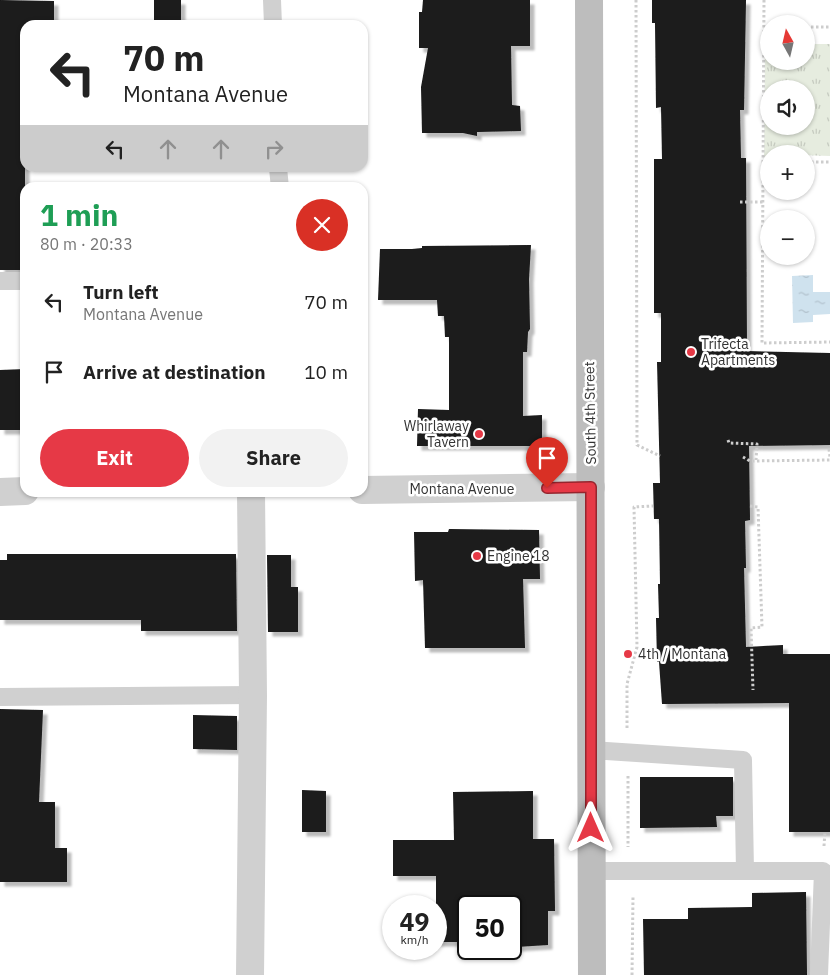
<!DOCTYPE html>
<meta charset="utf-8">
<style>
body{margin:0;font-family:"IBM Plex Sans",sans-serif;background:#f2f2f2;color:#222;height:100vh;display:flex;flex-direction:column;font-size:19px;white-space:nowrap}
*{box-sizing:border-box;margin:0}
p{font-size:16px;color:#767676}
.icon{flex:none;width:28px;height:28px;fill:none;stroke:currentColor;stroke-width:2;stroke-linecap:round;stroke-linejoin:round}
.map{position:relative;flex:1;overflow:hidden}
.sheet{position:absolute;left:20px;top:182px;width:348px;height:315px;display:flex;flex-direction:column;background:#fff;border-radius:15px;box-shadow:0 1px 4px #0004}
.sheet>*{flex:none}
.banner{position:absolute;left:20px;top:20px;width:348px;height:152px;border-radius:15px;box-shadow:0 1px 4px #0004;background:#fff;color:#222;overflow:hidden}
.needle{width:32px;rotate:352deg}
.fabs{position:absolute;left:760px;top:15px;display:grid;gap:10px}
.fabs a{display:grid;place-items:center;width:55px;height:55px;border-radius:50%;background:#fff;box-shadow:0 1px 4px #0004;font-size:25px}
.speed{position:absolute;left:382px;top:895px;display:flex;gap:10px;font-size:25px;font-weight:700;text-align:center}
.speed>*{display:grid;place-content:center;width:65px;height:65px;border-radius:50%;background:#fff;box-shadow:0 1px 4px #0004;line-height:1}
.speed small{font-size:12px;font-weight:400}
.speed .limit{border:2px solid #111;border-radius:8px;background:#fff;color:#111}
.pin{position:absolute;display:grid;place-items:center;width:42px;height:42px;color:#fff;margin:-51px -21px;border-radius:50% 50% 50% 0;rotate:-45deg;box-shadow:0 0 5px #0007}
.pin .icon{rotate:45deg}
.me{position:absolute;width:55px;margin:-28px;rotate:0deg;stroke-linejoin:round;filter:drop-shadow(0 0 4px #0008)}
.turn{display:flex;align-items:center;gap:18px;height:105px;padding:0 20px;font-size:22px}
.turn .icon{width:65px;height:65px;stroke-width:2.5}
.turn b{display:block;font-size:35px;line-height:42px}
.lanes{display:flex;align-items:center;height:48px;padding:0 20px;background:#0003;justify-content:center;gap:25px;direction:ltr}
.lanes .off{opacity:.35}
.round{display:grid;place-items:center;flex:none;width:52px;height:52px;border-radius:26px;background:#f2f2f2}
.summary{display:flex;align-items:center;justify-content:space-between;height:85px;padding:0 20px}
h1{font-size:30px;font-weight:700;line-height:38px;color:#1e9e55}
.button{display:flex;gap:10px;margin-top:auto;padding:10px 20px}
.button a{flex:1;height:58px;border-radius:30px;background:#e63946;color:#fff;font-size:20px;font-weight:700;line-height:58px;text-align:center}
.button a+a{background:#f2f2f2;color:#222}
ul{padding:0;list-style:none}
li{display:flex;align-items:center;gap:15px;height:70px;padding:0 20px}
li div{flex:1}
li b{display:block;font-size:19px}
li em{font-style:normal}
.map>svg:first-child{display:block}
.park{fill:url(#park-tufts);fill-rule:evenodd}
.water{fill:url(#water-ripples)}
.building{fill:#1a1a1a;filter:url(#shadow)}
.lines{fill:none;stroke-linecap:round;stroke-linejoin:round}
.path{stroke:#cdcdcd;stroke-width:3;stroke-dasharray:2.5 2.5;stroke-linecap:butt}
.service{stroke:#d0d0d0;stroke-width:18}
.minor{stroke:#d0d0d0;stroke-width:28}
.secondary{stroke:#bdbdbd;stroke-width:28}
.route-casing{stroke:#96252e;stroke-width:12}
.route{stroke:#e63946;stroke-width:9}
.poi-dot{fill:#e63946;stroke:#fff;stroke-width:2}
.labels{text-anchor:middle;stroke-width:5;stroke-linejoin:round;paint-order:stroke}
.poi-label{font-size:14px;fill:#333;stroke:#fff;text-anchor:start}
.street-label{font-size:14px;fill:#333;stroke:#fff}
</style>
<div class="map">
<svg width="830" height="975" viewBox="0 0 830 975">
<defs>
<pattern id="park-tufts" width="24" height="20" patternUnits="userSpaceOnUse" patternTransform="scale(1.25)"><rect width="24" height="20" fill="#e6ecdf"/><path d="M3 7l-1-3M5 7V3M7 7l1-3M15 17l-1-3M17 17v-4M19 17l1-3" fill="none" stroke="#c6cbc0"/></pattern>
<pattern id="water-ripples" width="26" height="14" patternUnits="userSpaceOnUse" patternTransform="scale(1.25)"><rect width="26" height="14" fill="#cfe2ee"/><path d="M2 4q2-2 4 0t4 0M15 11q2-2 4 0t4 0" fill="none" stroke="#b2c2cd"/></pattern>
<filter id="shadow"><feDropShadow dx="4.5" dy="4.5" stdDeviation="1" flood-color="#0004"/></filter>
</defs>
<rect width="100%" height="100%" fill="#fff"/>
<path class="park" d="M 806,44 L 830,44 L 830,156 L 769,154 L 769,157 L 764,157 L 765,45 L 769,45 L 769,61 L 806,61 ZM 769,89 L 806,89 L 806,126 L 769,126 Z"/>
<path class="water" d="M 813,275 L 813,292 L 830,292 L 830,314 L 813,315 L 813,322 L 793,323 L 792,276 Z"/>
<g class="building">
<path d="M 0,0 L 54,1 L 54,25 L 25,25 L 25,270 L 0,270 Z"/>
<rect x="154" y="0" width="27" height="25"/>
<path d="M 423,0 L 530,0 L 530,46 L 511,46 L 512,105 L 520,106 L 521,131 L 477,132 L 477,136 L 463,133 L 422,133 L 421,87 L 428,48 L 419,48 L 419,12 L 422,12 Z"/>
<path d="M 652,0 L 746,0 L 744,110 L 740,110 L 741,158 L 746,158 L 747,351 L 830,353 L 830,445 L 749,446 L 750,520 L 745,521 L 746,568 L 744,568 L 746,647 L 783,645 L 783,654 L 830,654 L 830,832 L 789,832 L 789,703 L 662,704 L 659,662 L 657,662 L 656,618 L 659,618 L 658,584 L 660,584 L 659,519 L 654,519 L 653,483 L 660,483 L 657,362 L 661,362 L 661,313 L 654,313 L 654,159 L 662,159 L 661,107 L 656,108 L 655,23 L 652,23 Z"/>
<path d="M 531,245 L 529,279 L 530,329 L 528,332 L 527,352 L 523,352 L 523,416 L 542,415 L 542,446 L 417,446 L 418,409 L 449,410 L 449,337 L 445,337 L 444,316 L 438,316 L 437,300 L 378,300 L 380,249 L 412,249 L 422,248 L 422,246 Z"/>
<path d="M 25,369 L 25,430 L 0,430 L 0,370 Z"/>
<path d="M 449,529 L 539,530 L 540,579 L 523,579 L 525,648 L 425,648 L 423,580 L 415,581 L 414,532 L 448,532 Z"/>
<path d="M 7,554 L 236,554 L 237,631 L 141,631 L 141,620 L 0,620 L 0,560 L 7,560 Z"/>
<path d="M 267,555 L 291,555 L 291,587 L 298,587 L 298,632 L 268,632 Z"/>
<path d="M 0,709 L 43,710 L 39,802 L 55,802 L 55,848 L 67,848 L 67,882 L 0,882 Z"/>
<path d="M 193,715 L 237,716 L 237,750 L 193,749 Z"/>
<path d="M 640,777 L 733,777 L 733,816 L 716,816 L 717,827 L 640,828 Z"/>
<path d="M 302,790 L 326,791 L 326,832 L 302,832 Z"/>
<path d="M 533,791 L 533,839 L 554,839 L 555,911 L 548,911 L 548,945 L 516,947 L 516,942 L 511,942 L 511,906 L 469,906 L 469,942 L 436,942 L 436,876 L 393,876 L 393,840 L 454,840 L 453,792 Z"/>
<path d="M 806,892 L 807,975 L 644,975 L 643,919 L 688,919 L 688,908 L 752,907 L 752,893 Z"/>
</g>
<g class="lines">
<g class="path">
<path d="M 636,0 L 637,445 L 660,456"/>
<path d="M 764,0 L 762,343 L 830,342"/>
<path d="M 806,27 L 830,27"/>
<path d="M 763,162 L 769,162"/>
<path d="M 806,162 L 830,162"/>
<path d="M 740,202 L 764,202"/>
<path d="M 728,440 L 729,443 L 757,444 L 756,460"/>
<path d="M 829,449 L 830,457"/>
<path d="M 743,457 L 750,461 L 830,460"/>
<path d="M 750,506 L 758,507 L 762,627 L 751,628 L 753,690"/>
<path d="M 627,728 L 627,684 L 637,647 L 634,507 L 653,506"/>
<path d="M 628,776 L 628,847"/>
<path d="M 824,846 L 825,832"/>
<path d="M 632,975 L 633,896"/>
</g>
<g class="service">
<path d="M 272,0 L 273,25"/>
<path d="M 278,168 L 280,188"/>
<path d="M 0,281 L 25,281"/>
<path d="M 0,697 L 253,695"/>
<path d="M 591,750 L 743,760 L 745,871"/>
<path d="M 591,871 L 823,871 L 819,975"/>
</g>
<g class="minor">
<path d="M 362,490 L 591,487"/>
<path d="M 0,492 L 25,491"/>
<path d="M 250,975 L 253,695 L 251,492"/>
</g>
<path class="secondary" d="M 589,0 L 592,975"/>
</g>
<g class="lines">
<g class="route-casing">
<path id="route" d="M 547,488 L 591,487 L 591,828"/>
</g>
<use href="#route" class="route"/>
</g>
<g class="poi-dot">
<circle cx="691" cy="352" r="5"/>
<circle cx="479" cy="434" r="5"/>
<circle cx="477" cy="556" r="5"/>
<circle cx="628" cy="654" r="5"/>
</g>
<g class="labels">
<g class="poi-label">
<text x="701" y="349">Trifecta<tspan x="701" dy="16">Apartments</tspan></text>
<text x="469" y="431" text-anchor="end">Whirlaway<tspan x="469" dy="16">Tavern</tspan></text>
<text x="487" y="561">Engine 18</text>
<text x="638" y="659">4th / Montana</text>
</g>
<g class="street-label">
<text transform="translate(590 413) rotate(-91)" y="5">South 4th Street</text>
<text x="462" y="494">Montana Avenue</text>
</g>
</g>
</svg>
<div class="fabs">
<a><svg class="needle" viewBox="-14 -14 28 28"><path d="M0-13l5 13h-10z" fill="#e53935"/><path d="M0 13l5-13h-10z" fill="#767676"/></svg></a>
<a><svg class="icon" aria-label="sound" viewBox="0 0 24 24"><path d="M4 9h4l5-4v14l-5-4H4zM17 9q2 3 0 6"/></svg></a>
<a>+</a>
<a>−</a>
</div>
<div class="speed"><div>49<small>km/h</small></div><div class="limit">50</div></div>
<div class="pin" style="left:547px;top:488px;background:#d93025"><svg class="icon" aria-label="arrive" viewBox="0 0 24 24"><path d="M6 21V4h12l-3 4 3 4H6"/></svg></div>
<svg class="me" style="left:591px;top:828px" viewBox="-20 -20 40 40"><path d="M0-17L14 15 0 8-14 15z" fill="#e63946" stroke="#fff" stroke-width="4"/></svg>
<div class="banner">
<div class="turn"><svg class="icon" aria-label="left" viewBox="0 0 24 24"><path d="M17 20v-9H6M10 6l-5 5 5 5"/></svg><div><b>70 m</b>Montana Avenue</div></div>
<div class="lanes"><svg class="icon" aria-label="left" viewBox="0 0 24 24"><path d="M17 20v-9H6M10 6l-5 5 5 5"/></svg><svg class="icon off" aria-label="ahead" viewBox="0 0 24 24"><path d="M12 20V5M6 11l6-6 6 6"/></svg><svg class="icon off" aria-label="ahead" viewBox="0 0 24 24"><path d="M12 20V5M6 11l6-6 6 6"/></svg><svg class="icon off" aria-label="right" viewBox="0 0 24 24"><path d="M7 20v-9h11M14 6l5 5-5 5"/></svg></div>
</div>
<section class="sheet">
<div class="summary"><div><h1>1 min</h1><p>80 m · 20:33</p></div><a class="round" style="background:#d93025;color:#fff"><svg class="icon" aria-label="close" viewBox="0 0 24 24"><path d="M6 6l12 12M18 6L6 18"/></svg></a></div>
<ul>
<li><svg class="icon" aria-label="left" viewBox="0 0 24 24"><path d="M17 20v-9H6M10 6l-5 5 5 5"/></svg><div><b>Turn left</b><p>Montana Avenue</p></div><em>70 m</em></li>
<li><svg class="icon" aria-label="arrive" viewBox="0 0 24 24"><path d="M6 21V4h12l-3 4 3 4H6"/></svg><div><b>Arrive at destination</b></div><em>10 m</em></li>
</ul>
<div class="button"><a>Exit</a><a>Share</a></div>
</section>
</div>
